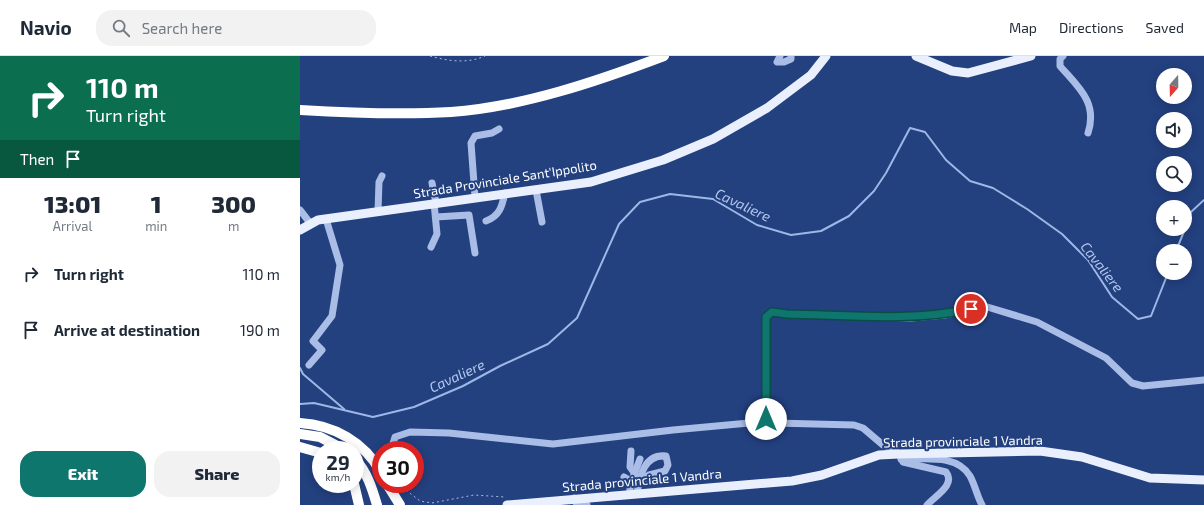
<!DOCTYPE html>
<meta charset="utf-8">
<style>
body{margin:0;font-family:"Exo 2",sans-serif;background:#f2f2f3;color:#1f2937;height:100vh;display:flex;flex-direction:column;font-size:15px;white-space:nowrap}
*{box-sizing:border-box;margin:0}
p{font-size:13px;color:#747a83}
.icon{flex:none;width:22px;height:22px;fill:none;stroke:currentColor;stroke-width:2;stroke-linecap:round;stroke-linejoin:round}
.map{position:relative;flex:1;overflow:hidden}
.panel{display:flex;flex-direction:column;background:#fff;width:300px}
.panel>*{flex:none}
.guide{background:#0b6e4f;color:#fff;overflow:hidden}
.needle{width:26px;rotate:200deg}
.fabs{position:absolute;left:856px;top:12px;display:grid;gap:8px}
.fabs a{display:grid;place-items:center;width:36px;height:36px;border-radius:50%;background:#fff;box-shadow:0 2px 10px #0003;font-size:20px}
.speed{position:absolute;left:12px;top:385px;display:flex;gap:8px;font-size:20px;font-weight:700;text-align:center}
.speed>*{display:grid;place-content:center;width:52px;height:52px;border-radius:50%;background:#fff;box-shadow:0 2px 10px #0003;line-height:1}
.speed small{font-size:10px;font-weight:400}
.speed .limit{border:6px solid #d22;background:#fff;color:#111}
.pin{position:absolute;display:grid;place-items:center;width:34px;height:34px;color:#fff;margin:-17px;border:2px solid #fff;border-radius:50%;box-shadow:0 1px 4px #0007}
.me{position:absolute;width:44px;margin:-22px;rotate:0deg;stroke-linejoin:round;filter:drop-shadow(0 0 3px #0008)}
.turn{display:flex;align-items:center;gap:14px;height:84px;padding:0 20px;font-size:18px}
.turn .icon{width:52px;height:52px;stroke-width:2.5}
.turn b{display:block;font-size:28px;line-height:34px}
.then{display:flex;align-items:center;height:38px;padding:0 20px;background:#0003;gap:8px;font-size:15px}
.eta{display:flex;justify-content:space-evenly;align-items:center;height:68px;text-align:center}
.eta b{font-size:24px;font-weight:800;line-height:28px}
.cta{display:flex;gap:8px;margin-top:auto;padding:8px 20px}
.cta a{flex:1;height:46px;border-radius:16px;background:#0f766e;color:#fff;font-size:16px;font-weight:800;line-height:46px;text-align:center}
.cta a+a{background:#f2f2f3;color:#1f2937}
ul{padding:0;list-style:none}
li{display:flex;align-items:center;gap:12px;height:56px;padding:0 20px}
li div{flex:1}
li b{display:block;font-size:15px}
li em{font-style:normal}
header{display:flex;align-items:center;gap:24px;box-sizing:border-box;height:56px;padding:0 20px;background:#fff;border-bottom:1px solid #e0e1e3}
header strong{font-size:19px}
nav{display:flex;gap:22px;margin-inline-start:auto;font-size:14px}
.search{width:280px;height:36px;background:#f2f2f3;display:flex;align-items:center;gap:10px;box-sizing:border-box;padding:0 14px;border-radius:16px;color:#747a83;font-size:15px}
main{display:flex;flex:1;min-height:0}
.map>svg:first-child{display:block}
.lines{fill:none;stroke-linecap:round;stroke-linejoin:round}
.stream{stroke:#9db7e7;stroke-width:2}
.path{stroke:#a9bde6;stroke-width:1;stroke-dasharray:2 3;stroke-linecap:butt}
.minor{stroke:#a9bde6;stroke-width:7}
.major{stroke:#eaeffd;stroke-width:9}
.highway{stroke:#fff;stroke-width:10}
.highway-bridge{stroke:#fff;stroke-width:10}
.route-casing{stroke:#0a4d48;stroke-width:10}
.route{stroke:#0f766e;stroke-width:7}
.labels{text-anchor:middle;stroke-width:4;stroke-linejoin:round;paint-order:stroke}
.street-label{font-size:13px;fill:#fff;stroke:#23407f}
.water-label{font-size:14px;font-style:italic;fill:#b4c8ee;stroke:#23407f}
</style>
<header>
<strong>Navio</strong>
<div class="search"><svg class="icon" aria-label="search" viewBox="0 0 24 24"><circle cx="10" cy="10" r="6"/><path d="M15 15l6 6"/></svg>Search here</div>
<nav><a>Map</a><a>Directions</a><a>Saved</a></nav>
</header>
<main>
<section class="panel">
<div class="guide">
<div class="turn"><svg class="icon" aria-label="right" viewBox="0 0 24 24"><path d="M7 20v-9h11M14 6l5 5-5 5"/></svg><div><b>110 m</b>Turn right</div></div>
<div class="then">Then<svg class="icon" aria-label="arrive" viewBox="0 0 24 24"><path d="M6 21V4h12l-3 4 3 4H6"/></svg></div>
</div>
<div class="eta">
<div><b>13:01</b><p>Arrival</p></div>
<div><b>1</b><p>min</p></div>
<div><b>300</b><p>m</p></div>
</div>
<ul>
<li><svg class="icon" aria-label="right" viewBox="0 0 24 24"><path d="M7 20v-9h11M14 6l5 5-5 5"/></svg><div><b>Turn right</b></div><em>110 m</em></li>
<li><svg class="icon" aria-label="arrive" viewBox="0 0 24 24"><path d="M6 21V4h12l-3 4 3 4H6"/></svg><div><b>Arrive at destination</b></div><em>190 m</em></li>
</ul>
<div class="cta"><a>Exit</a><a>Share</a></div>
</section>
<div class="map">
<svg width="904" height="449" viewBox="0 0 904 449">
<rect width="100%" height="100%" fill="#23407f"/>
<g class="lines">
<g class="stream">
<path d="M 885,172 L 891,156 L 904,144"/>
<path d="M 876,195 L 885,173"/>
<path d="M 0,312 L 3,318 L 44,353"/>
<path d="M 0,348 L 14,347 L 73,361 L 114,351 L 163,330 L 200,310 L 248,288 L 277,262 L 319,168 L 340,146 L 370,138 L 413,143 L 457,169 L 491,179 L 521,175 L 549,160 L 574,135 L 586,117 L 610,72 L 625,76 L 646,104 L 670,125 L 693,132 L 727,153 L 762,178 L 788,204 L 812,241 L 838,263 L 851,260 L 868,217"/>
</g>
<g class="path">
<path d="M 130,0 C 148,5 167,8 185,0"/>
<path d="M 98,428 L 120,445 L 132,447 L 174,439 L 204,441"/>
</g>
<g class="minor">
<path d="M 480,0 L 477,6 L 484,6 L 491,3 L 491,0"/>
<path d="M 763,0 L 760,3 L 760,10 C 778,31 798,46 788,77"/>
<path d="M 132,127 L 136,147"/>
<path d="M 236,134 L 242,166"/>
<path d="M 175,141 L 171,87 L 175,80 L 192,77 L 199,73"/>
<path d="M 0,154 L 10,167"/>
<path d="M 78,155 L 79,126 L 82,120"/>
<path d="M 136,161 L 169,159 L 175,197"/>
<path d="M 186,165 C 200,160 202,150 205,137"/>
<path d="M 131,191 L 137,178 L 134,147"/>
<path d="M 9,309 L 22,294 L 13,285 L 32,260 L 40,209 L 26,163"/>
<path d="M 466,363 L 475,367 L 554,369 L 563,372 L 583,389 L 591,392 L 599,398 L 603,406 L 646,416 C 656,429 635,440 627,449"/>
<path d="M 91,394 L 95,381 L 110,376 L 149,377 L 253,388 L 373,374 L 449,367 L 466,363 L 466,261 L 472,256 L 487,258 L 611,262 L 645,259 L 684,250 L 737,266 L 806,302 L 832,327 L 843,330 L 904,324"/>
<path d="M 331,395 L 330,411 L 335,418"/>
<path d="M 601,403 C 623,404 656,397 670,420 C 675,429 677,440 682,449"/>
<path d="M 324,421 L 329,424 L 330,429"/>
<path d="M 330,437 L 330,429 L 340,403"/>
<path d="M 337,437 C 340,420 344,398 366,400 L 368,409 L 365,415 L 349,419 L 339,427"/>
<path d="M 274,442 L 276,447 L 287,449"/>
</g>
<g class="major">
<path d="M 616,0 L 652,15 L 668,17 L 731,0"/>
<path d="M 0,174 L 18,164 L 291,126 L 363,104 L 413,83 L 467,52 L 511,19 L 526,0"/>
<path d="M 207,449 L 492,425 L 522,419 L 579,399 L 599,398 L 740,395 L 782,401 L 850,422 L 904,424"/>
</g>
<g class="highway">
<path d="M 0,54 C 51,57 101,59 151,56 C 222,51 298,25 364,0"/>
<path d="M 0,378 L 20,381 L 45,394"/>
<path d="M 0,391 L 21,397"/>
<path d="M 55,403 C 67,416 72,432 77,449"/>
<path d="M 54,428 L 59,449"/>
<path d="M 87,428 L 100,449"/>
</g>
<path class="highway-bridge" d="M 0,367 C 34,369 64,386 81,416"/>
</g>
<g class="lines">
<g class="route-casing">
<path id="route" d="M 466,363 L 466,261 L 472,256 L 487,258 C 548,259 610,266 671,253"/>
</g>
<use href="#route" class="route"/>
</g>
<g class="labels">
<g class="street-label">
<text transform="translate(205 123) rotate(-9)" y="5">Strada Provinciale Sant'Ippolito</text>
<text transform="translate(663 385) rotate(-1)" y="5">Strada provinciale 1 Vandra</text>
<text transform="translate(342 424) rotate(-5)" y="5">Strada provinciale 1 Vandra</text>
</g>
<g class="water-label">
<text transform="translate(443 149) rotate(25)" y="5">Cavaliere</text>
<text transform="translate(802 211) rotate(52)" y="5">Cavaliere</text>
<text transform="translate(157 320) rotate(-25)" y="5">Cavaliere</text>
</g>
</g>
</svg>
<div class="fabs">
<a><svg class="needle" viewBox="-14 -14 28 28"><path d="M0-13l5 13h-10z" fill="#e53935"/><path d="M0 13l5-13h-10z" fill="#747a83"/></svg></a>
<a><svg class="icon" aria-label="sound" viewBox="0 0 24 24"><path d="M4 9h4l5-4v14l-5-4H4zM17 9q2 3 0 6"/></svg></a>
<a><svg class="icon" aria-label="search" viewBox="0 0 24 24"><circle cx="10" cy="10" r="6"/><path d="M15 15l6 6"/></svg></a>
<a>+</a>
<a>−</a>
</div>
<div class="speed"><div>29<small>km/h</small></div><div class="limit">30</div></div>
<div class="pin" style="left:671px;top:253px;background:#d93025"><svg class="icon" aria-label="arrive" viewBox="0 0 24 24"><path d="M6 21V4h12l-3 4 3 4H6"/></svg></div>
<svg class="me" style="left:466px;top:363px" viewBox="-20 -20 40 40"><circle r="19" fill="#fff"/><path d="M0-13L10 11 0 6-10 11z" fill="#0f766e"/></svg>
</div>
</main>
